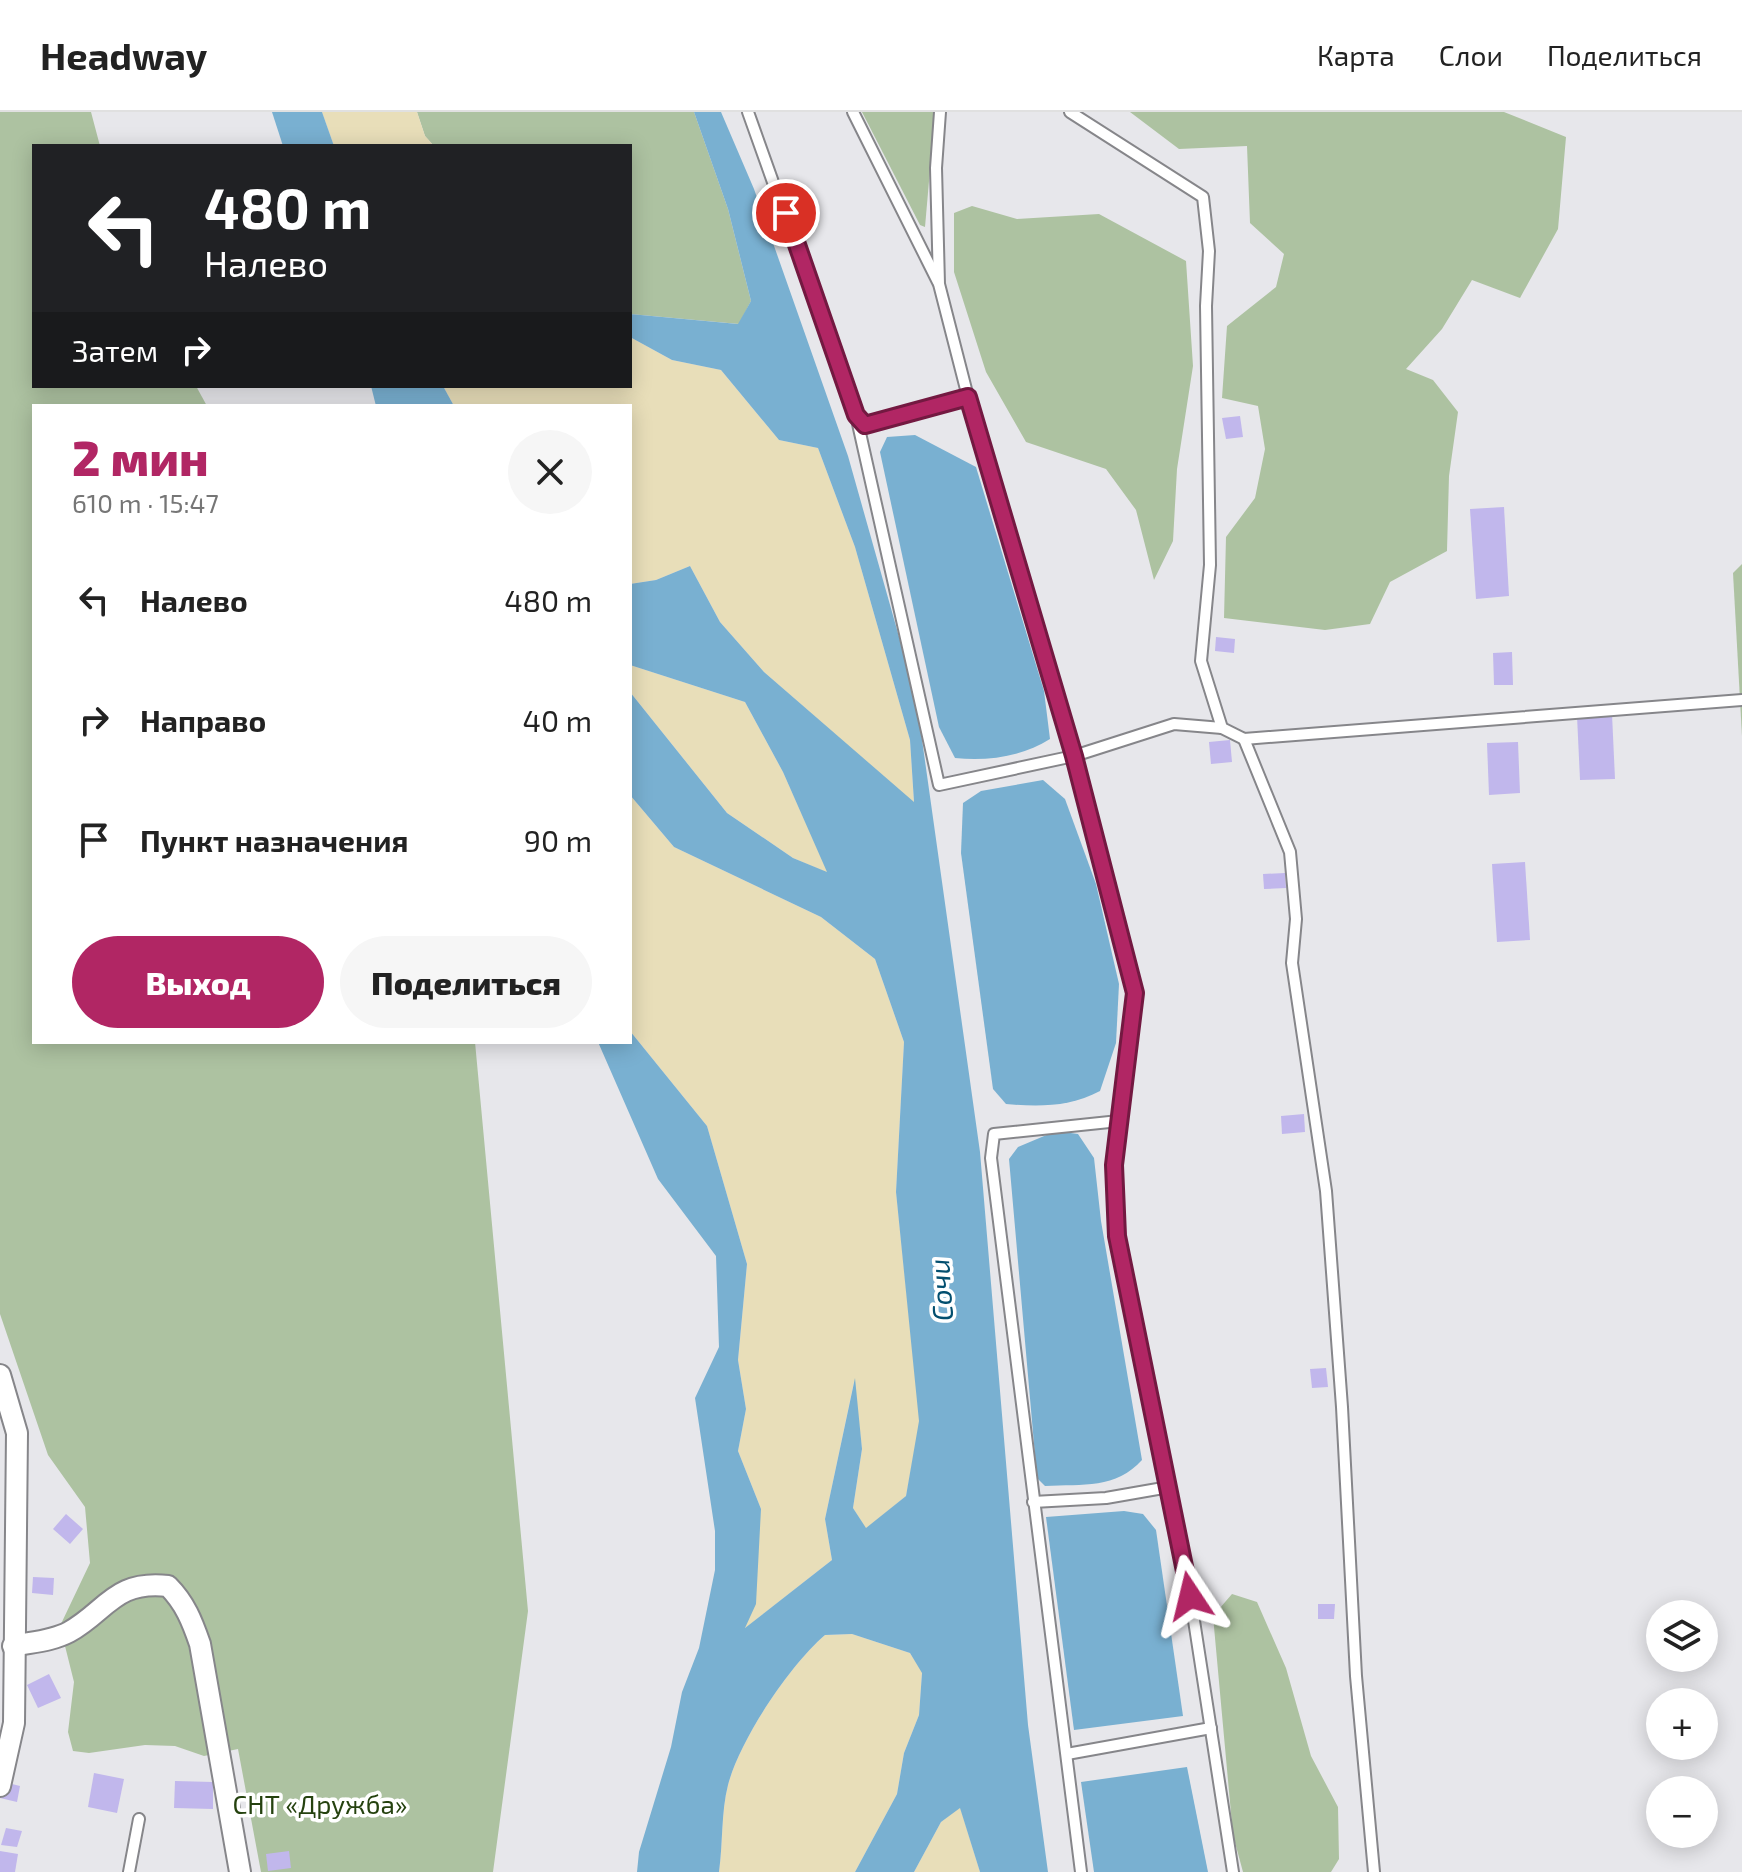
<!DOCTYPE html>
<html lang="ru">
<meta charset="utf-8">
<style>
body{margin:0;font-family:"Exo 2",sans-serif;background:#f6f6f6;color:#222;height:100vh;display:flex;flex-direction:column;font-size:30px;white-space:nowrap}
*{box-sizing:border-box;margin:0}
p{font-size:26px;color:#767676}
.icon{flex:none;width:44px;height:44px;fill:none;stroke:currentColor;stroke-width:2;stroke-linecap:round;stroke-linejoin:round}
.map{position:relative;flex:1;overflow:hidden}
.sheet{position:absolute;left:32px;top:292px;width:600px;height:640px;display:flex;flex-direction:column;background:#fff;border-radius:0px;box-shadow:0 4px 20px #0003}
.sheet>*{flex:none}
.banner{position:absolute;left:32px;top:32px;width:600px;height:244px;border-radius:0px;box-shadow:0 4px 20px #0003;background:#202124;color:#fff;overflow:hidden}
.fabs{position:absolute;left:1646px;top:1488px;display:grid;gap:16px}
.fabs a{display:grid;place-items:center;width:72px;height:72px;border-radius:50%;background:#fff;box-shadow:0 4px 20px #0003;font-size:40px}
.pin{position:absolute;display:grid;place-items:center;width:68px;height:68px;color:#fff;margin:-34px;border:4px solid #fff;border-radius:50%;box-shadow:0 2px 8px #0007}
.me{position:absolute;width:88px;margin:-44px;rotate:350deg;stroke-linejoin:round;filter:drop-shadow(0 0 6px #0008)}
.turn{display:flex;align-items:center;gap:28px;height:168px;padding:0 40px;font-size:36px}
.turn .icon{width:104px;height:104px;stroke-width:2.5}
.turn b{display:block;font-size:56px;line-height:68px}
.then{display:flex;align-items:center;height:76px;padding:0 40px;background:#0003;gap:16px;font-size:30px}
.round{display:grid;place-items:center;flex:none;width:84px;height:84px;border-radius:42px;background:#f6f6f6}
.overview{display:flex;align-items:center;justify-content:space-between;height:136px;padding:0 40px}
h1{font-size:48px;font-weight:800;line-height:60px;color:#b12664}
.cta{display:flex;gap:16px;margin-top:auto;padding:16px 40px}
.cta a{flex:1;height:92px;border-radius:48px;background:#b12664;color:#fff;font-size:32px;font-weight:800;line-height:92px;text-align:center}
.cta a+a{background:#f6f6f6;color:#222}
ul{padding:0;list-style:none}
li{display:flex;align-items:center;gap:24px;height:120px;padding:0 40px}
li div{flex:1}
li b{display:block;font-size:30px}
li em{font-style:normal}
header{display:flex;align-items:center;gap:48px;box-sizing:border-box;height:112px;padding:0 40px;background:#fff;border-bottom:2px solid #e0e0e0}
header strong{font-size:38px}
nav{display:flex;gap:44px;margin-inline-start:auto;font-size:28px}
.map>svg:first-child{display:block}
.green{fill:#adc2a1}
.sand{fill:#e8deb9}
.water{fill:#79b0d1}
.building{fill:#c1b7ec}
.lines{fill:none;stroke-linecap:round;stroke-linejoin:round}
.service-casing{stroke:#86868a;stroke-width:14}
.minor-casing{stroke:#86868a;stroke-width:24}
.service{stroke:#fff;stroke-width:10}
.minor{stroke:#fff;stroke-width:20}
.route-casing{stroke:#731941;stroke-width:20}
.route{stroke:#b12664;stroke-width:14}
.labels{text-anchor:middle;stroke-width:7;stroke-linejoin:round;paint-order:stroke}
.park-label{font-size:26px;fill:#25420f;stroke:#fff}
.water-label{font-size:28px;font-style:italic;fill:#034f6f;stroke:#fff}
</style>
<header>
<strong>Headway</strong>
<nav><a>Карта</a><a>Слои</a><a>Поделиться</a></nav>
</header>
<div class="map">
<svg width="1742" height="1760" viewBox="0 0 1742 1760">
<rect width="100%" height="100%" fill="#e7e7eb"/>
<g class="green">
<path d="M 0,0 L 91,0 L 100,34 L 34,34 L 34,274 L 196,274 L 207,294 L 34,294 L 34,930 L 475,930 L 528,1499 L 493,1760 L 261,1760 L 238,1637 L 204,1644 L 175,1634 L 145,1633 L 89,1641 L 73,1639 L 68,1620 L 74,1570 L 60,1514 L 90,1451 L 85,1395 L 48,1343 L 0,1202 Z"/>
<path d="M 417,0 L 694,0 L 728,97 L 751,189 L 739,212 L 630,202 L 630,34 L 434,34 L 425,24 Z"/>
<path d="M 862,0 L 935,0 L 925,115 L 920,113 Z"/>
<path d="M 1130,0 L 1504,0 L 1566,25 L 1558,117 L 1520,186 L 1472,168 L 1442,217 L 1406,257 L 1433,268 L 1458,300 L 1449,364 L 1447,439 L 1390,470 L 1370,512 L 1325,518 L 1224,506 L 1226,425 L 1255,386 L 1265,337 L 1258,294 L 1222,286 L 1227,214 L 1276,175 L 1284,142 L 1250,111 L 1247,34 L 1179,37 Z"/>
<path d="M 972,94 L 1017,107 L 1099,102 L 1186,149 L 1193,254 L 1177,357 L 1173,429 L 1154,468 L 1136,398 L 1106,357 L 1026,330 L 986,260 L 954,160 L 954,101 Z"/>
<path d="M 1742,452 L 1742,624 L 1733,461 Z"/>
<path d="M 1232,1482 L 1257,1490 L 1286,1556 L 1311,1644 L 1338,1695 L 1339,1747 L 1331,1760 L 1243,1760 L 1233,1723 L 1213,1504 Z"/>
</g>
<g class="sand">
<path d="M 322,0 L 417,0 L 425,24 L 434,34 L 334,34 Z"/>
<path d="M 630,225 L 672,248 L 721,258 L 779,328 L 818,336 L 855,435 L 910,628 L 914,691 L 764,560 L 720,510 L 690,454 L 656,468 L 630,472 L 630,294 L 454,294 L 443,274 L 630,274 Z"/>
<path d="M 630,553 L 745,590 L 783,660 L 828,761 L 793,746 L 727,701 L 630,580 Z"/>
<path d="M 630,683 L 674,735 L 821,805 L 875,847 L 904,930 L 896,1080 L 920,1310 L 906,1384 L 866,1417 L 853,1396 L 862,1337 L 854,1270 L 825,1407 L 832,1448 L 743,1518 L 761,1397 L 738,1339 L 746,1297 L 738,1248 L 747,1152 L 707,1014 L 630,919 Z"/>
<path d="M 852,1522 L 910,1541 L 922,1560 L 919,1603 L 904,1641 L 897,1682 L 855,1760 L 719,1760 C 723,1732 721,1700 728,1673 C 740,1627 790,1553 825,1523 Z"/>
<path d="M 960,1695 L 980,1760 L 914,1760 L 941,1710 Z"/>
</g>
<g class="water">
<path d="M 272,0 L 322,0 L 334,34 L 283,34 Z"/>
<path d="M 694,0 L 721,0 L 754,77 L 848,344 L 916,585 L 980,1040 L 1028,1613 L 1048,1760 L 980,1760 L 960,1696 L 941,1710 L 914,1760 L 855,1760 L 897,1682 L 904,1641 L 919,1603 L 922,1561 L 910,1541 L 852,1522 L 825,1523 C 790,1553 740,1627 728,1673 C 721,1700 723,1732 719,1760 L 637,1760 L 639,1740 L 671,1635 L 682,1580 L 699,1536 L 715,1458 L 715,1419 L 695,1286 L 719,1235 L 716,1144 L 658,1067 L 598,930 L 630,930 L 630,919 L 707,1014 L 747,1152 L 738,1248 L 746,1297 L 738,1339 L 761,1397 L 756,1492 L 745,1516 L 832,1448 L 825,1407 L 855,1266 L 862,1337 L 853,1396 L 866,1416 L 906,1384 L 919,1309 L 896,1080 L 904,930 L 875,847 L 821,805 L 674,735 L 630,683 L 630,580 L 727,701 L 793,746 L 827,760 L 783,660 L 745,590 L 630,553 L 630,472 L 656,468 L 690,454 L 720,510 L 764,560 L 914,690 L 910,628 L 855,435 L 818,336 L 779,328 L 721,258 L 672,248 L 630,225 L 630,202 L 738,212 L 751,189 L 728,97 Z"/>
<path d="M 371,274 L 443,274 L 454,294 L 376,294 Z"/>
<path d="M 915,323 L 976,355 L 1044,579 L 1050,627 C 1021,645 988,649 955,646 L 939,615 L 880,340 L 887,325 Z"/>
<path d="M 1043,668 L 1065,687 L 1096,772 L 1119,872 L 1116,931 L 1100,979 C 1070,995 1039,995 1006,992 L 993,977 L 961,741 L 963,691 L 981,679 Z"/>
<path d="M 1056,1019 L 1078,1022 L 1094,1046 L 1101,1109 L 1142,1348 C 1116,1377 1083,1372 1045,1374 L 1037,1366 L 1009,1047 L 1018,1035 Z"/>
<path d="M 1124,1399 L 1143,1402 L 1156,1418 L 1183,1604 L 1074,1618 L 1046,1405 Z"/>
<path d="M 1187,1655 L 1208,1760 L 1094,1760 L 1081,1670 Z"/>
</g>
<g class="building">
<path d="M 1240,304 L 1243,325 L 1226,327 L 1222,306 Z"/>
<path d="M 1504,395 L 1509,484 L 1476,487 L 1470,397 Z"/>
<path d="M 1216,525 L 1235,527 L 1234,541 L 1215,539 Z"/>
<path d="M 1512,540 L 1513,573 L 1494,573 L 1493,541 Z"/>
<path d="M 1612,602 L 1615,667 L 1580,668 L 1577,604 Z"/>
<path d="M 1230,628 L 1232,650 L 1211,652 L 1209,630 Z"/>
<path d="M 1518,630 L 1520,681 L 1489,683 L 1487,631 Z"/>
<path d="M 1525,750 L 1530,828 L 1497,830 L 1492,752 Z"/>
<path d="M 1285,761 L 1286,776 L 1264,777 L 1263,762 Z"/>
<path d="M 1304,1002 L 1305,1020 L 1282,1022 L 1281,1004 Z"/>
<path d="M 1326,1256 L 1328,1275 L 1312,1276 L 1310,1257 Z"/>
<path d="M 66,1402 L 83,1417 L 70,1432 L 53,1417 Z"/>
<path d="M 33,1465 L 54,1466 L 53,1483 L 32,1481 Z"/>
<path d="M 1318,1492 L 1335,1492 L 1334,1507 L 1318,1507 Z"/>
<path d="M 49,1562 L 61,1586 L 38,1596 L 27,1573 Z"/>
<path d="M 94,1661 L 124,1667 L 117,1701 L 88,1695 Z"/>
<path d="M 175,1669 L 213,1670 L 213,1697 L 174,1696 Z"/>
<path d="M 4,1670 L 20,1674 L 17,1690 L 0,1686 Z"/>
<path d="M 6,1716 L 22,1719 L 17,1735 L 1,1733 Z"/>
<path d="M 0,1739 L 18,1742 L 15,1760 L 0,1760 Z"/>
<path d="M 289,1739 L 291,1756 L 268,1759 L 266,1742 Z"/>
</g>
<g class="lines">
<g class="service-casing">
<g id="service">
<path d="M 748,0 L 856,303"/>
<path d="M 853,0 L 938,170"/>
<path d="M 940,0 L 936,56 L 939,172 L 968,285 L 1074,644 L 1174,612 L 1222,616"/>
<path d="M 1070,0 L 1203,85 L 1209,139 L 1206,194 L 1210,453 L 1201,549 L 1222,616 L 1244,627 L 1742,588"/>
<path d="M 968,285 L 865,313 L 856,303 L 939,673 L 1074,644 L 1135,881 L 1114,1053 L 1117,1124 L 1186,1457 L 1233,1760"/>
<path d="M 1244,627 L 1290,740 L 1296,807 L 1292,851 L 1326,1079 L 1342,1295 L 1356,1564 L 1374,1760"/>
<path d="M 1033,1390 L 1106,1386 L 1169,1375"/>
<path d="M 1067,1642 L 1211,1616"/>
<path d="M 129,1760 L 139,1707"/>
<path d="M 1081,1760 L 991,1046 L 994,1022 L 1119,1009"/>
</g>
</g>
<g class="minor-casing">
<g id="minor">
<path d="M 0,1263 L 17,1321 L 14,1611 L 0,1674"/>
<path d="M 13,1534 C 32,1530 52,1529 69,1520 C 107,1499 114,1468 168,1474 C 185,1491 192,1509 200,1532 L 240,1760"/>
</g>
</g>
<use href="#service" class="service"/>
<use href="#minor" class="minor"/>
</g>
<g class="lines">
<g class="route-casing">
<path id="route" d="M 786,101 L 856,303 L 865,313 L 968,285 L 1074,644 L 1135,881 L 1114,1053 L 1117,1124 L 1190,1484"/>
</g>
<use href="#route" class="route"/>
</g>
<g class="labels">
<g class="park-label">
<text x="320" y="1702">СНТ «Дружба»</text>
</g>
<g class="water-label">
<text transform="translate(941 1178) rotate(-94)" y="10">Сочи</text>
</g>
</g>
</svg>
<div class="fabs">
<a><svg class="icon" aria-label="layers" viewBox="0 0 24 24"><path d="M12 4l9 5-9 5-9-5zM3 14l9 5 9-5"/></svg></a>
<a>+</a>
<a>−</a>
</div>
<div class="pin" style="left:786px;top:101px;background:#d93025"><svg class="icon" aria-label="arrive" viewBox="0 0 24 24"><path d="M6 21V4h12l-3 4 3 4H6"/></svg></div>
<svg class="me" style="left:1190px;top:1484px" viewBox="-20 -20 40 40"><path d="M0-17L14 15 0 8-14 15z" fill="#b12664" stroke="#fff" stroke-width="4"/></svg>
<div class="banner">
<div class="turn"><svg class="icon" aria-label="left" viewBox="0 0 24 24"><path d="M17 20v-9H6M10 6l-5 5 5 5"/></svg><div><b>480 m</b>Налево</div></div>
<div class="then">Затем<svg class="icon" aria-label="right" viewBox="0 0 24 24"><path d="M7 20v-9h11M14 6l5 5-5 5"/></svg></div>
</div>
<section class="sheet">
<div class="overview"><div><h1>2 мин</h1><p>610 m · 15:47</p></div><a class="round"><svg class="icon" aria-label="close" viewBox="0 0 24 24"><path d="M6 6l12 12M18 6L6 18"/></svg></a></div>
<ul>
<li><svg class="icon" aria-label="left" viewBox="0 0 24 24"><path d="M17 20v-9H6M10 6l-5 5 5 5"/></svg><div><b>Налево</b></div><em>480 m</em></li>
<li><svg class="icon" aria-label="right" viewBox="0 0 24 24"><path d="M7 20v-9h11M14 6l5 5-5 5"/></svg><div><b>Направо</b></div><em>40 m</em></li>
<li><svg class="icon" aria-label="arrive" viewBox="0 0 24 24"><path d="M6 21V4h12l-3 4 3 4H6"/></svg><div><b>Пункт назначения</b></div><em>90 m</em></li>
</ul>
<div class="cta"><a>Выход</a><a>Поделиться</a></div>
</section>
</div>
